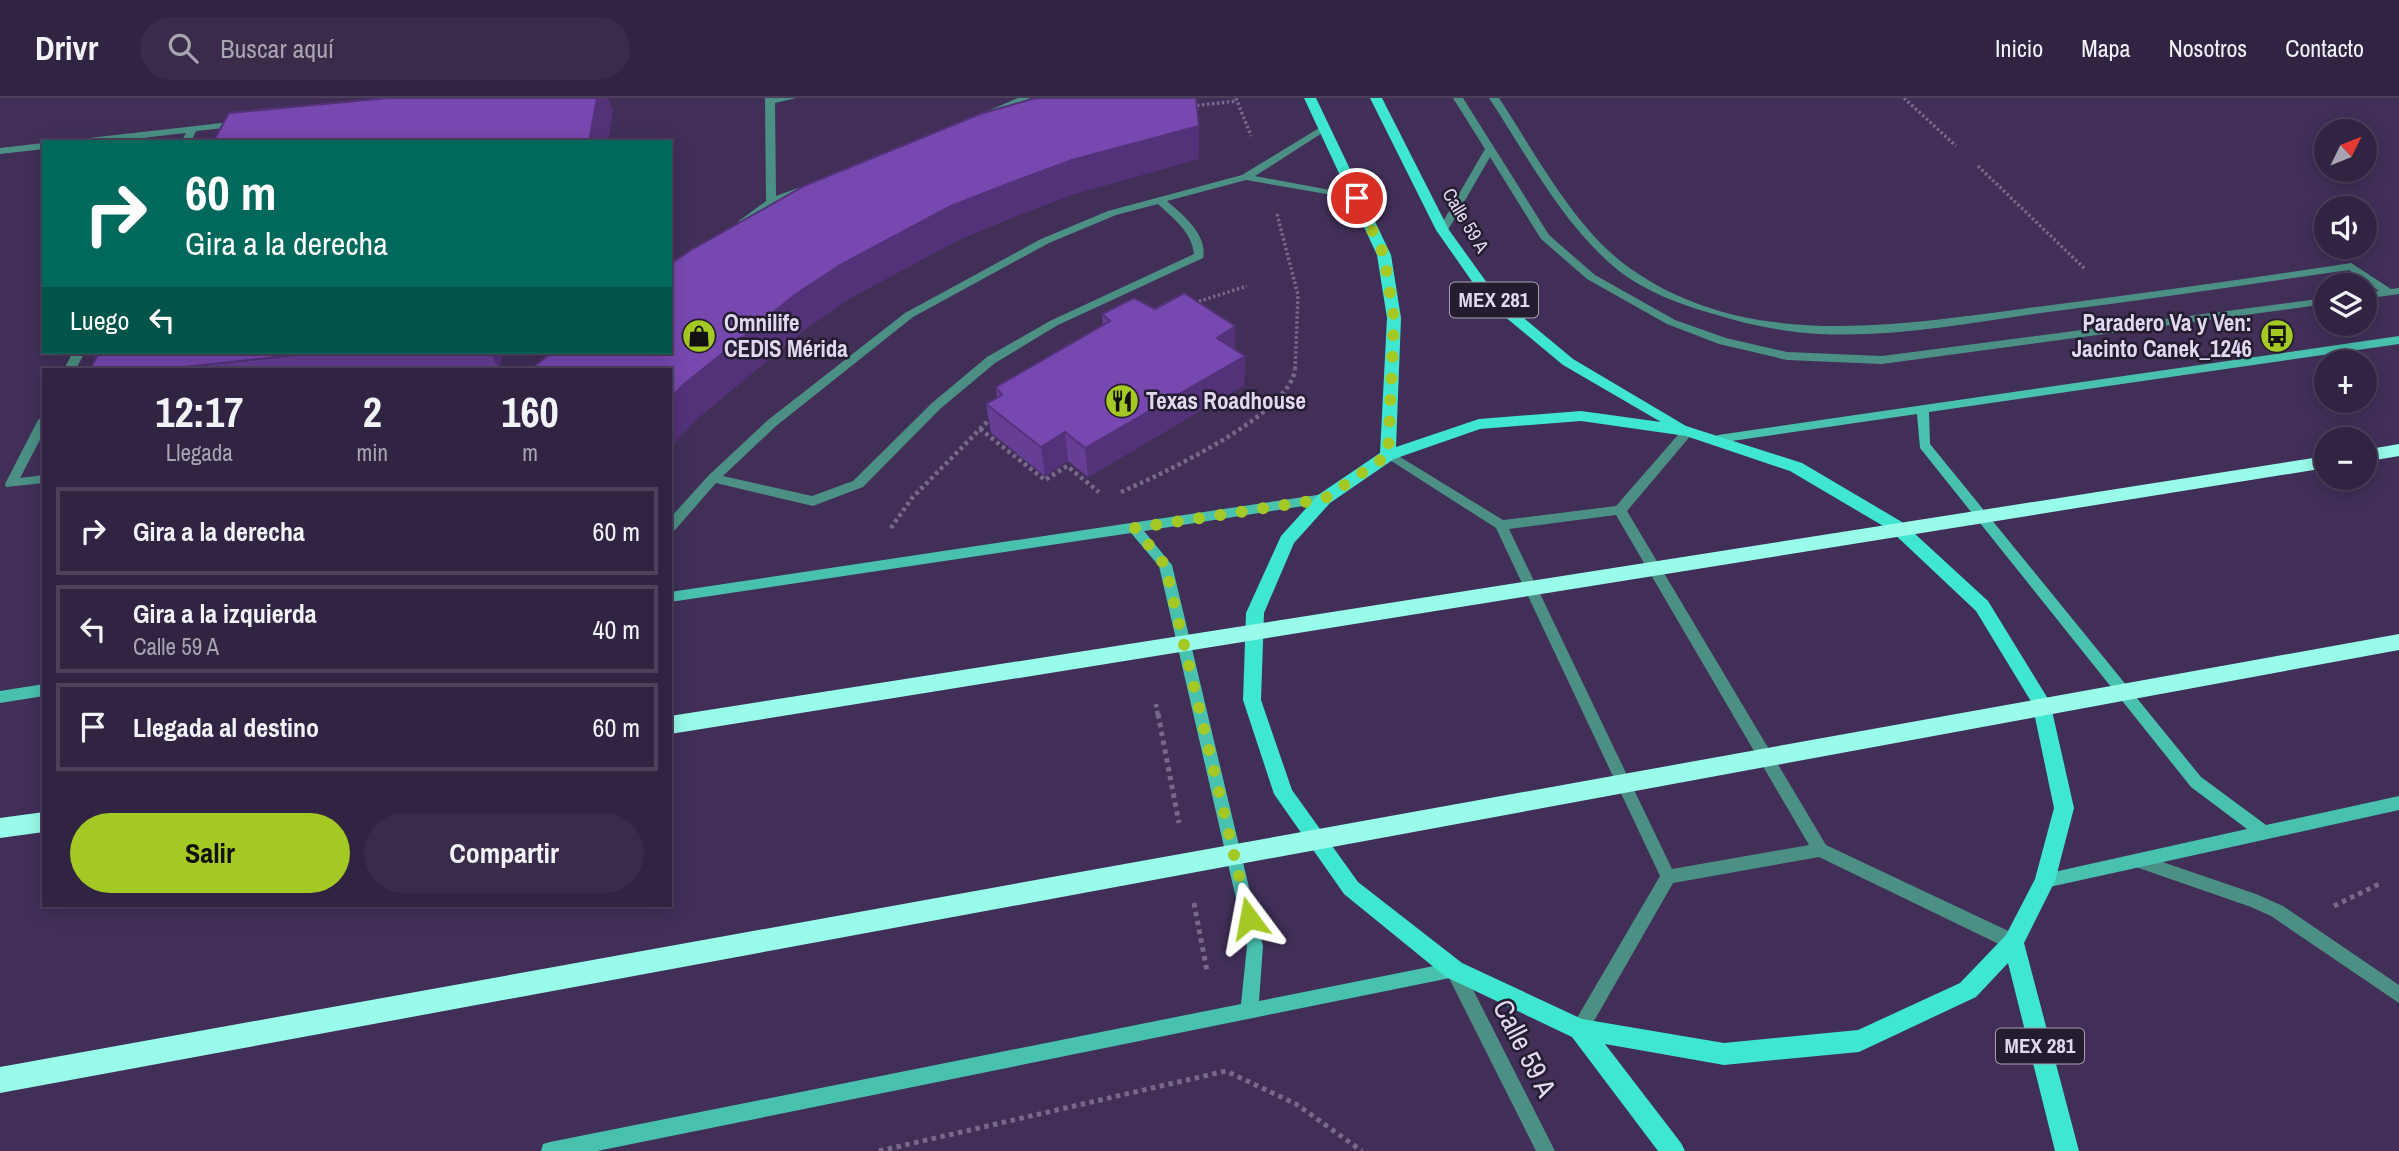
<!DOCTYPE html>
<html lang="es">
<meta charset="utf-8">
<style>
body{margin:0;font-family:"Archivo Narrow",sans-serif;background:#392b49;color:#f1f3f6;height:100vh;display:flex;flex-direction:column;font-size:26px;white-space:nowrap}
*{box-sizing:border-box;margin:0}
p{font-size:23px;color:#a8a4b2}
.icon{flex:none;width:38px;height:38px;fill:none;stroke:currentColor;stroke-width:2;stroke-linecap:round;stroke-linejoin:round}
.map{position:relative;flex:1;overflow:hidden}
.sheet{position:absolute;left:42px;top:270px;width:630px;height:539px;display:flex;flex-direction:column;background:#312342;border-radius:0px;box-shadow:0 4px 18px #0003,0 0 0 2px #4c405b}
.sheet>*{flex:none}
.hud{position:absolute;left:42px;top:42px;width:630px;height:214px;border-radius:0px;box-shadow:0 4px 18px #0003,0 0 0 2px #4c405b;background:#00695c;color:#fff;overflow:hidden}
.needle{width:46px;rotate:47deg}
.buttons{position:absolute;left:2314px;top:21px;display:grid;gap:14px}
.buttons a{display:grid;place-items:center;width:63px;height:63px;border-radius:50%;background:#312342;box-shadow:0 4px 18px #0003,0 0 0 2px #4c405b;font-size:35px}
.pin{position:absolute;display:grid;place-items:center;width:60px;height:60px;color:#fff;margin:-30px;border:4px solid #fff;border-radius:50%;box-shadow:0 2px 7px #0007}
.me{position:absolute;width:77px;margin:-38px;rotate:347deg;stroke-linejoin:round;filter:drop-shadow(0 0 5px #0008)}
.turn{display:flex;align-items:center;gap:24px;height:147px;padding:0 28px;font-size:32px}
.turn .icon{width:91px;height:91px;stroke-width:2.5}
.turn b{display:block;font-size:49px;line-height:60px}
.then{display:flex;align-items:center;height:66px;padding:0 28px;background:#0003;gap:14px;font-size:26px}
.eta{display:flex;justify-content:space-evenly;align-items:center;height:119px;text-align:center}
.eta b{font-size:42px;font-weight:700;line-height:49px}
.button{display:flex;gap:14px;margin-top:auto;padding:14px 28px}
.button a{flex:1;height:80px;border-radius:42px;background:#a4c824;color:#111;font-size:28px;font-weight:700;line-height:80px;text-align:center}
.button a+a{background:#392b49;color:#f1f3f6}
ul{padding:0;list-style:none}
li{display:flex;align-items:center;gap:21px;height:88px;margin:0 14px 10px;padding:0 14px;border:4px solid #4c405b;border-radius:0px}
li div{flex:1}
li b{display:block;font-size:26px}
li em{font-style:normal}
header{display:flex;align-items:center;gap:42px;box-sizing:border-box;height:98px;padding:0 35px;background:#312342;border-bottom:2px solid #4c405b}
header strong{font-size:33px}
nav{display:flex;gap:38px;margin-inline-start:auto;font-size:24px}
.search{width:490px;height:63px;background:#392b49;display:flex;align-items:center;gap:18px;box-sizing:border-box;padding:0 24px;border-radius:38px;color:#a8a4b2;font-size:26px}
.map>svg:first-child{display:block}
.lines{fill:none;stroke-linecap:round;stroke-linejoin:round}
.path-far2{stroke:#78688c;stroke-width:3.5;stroke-dasharray:2.5 2.5;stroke-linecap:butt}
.path-far1{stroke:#78688c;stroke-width:4.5;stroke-dasharray:3.5 3.5;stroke-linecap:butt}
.path{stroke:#78688c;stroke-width:5;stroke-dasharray:4.5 4.5;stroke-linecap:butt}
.lane{fill:#4c9085;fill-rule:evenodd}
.street{fill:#4c9085;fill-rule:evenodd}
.secondary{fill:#49c1af;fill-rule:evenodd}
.primary{fill:#3fe6d0;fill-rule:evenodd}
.highway{fill:#99fbea;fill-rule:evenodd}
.wall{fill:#663e96}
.shaded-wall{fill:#53327a}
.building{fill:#7748af;stroke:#53327a;stroke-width:2}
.route{stroke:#a4c824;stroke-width:12;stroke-dasharray:0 21.6}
.labels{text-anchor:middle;stroke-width:5;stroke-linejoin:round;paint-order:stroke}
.far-street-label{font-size:19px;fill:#e2d8f2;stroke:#241c2f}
.shield{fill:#241c2f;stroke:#a9a0b8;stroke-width:2}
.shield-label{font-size:21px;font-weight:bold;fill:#e2d8f2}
.poi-label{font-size:23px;font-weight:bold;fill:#e2d8f2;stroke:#241c2f;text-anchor:start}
.near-street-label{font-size:28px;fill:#e2d8f2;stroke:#241c2f}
</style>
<header>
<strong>Drivr</strong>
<div class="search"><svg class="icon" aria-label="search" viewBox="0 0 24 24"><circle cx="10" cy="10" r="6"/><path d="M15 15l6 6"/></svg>Buscar aquí</div>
<nav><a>Inicio</a><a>Mapa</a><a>Nosotros</a><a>Contacto</a></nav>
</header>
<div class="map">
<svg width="2399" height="1053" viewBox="0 0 2399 1053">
<rect width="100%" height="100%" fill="#412f58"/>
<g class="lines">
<g class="path-far2">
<path d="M 1236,0 L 1251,38"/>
<path d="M 1904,0 L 1956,48"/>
<path d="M 1192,8 L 1237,3"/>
<path d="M 1978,68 L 2086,172"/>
<path d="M 1277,116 L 1298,197 L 1295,273"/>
<path d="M 1194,205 L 1247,188"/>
</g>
<g class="path-far1">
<path d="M 980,331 L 1045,382 L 1067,368 L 1099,394"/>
<path d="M 1121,394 C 1160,377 1291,316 1295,271"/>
<path d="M 891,430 L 912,400 L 991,320"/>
<path d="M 1156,606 L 1158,618"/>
</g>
<g class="path">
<path d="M 1158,616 L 1179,725"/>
<path d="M 1194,805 L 1207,873"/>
<path d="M 2334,808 L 2379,786"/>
<path d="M 879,1053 L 1226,973 L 1296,1006 L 1362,1053"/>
</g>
<g class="lane">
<path d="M 765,0 L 796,0 L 775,5 L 776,98 L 806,87 L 811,90 L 775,106 L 743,128 L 738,125 L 739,123 L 766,103 Z"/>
<path d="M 1018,0 L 1031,0 L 989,18 L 981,16 Z"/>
<path d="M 1453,0 L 1463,0 L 1549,137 L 1595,177 L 1675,222 L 1726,240 L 1787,254 L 1882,258 L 2326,200 L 2326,206 L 1882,266 L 1787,262 L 1719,246 L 1667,226 L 1587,181 L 1541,141 L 1490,59 L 1448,132 L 1443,135 L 1439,134 L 1438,132 L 1485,51 Z"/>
<path d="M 1489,0 L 1499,0 C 1536,56 1575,132 1631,171 C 1755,258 1913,224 2052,207 C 2152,194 2252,180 2351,165 L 2391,191 L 2399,190 L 2399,196 L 2364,201 L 2364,195 L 2379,193 L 2349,172 C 2251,186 2154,201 2056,213 C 1978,223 1897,240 1819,236 C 1782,234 1745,226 1710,215 C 1679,206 1645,193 1619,173 C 1563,128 1528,59 1489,0 Z"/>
<path d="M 240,23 L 245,26 L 243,28 L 196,33 L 191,44 L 181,44 L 186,35 L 107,44 L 75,44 L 80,41 Z"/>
<path d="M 1324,27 L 1329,30 L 1327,32 L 1255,78 L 1357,97 L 1362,100 L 1361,102 L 1246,82 L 1167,103 C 1183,117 1208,137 1203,160 L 1058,227 L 995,265 L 940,311 L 863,389 L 813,408 L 716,385 L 675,432 L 670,434 L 670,420 L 709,377 L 768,322 L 905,215 L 1041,141 L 1108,113 L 1242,77 ZM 1158,106 C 1173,120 1192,134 1194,156 L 1050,223 L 987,259 L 932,305 L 853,383 L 812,398 L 723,378 L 776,328 L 913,219 L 1049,145 L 1116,117 Z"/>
<path d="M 44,45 L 44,51 L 0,56 L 0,50 Z"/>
<path d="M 73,254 L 85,254 L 76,271 L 64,271 Z"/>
<path d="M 44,318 L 44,334 L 20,380 L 44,377 L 44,385 L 6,389 L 5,386 L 38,322 Z"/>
<path d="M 1688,329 L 1692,330 L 1694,333 L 1692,336 L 1627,413 L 1826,747 L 2019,838 L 2021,844 L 2019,850 L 2013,852 L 2007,850 L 1819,759 L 1673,785 L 1586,937 L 1580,940 L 1574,937 L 1571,931 L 1574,925 L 1660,778 L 1496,430 L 1382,357 L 1384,354 L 1392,354 L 1503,422 L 1616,408 L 1684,330 ZM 1616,417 L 1809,747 L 1672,771 L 1509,431 Z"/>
<path d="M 2139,756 L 2256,796 L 2283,808 L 2399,887 L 2399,905 L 2271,818 L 2251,809 L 2133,768 L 2131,763 L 2133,758 Z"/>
</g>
<path class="street" d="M 1454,864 L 1460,866 L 1555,1053 L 1536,1053 L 1445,872 L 1448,866 Z"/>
<g class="secondary">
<path d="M 2399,238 L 2399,246 L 1929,314 L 1930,346 L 2201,679 L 2266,727 L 2399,698 L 2399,712 L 2045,790 L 2039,788 L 2037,783 L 2039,778 L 2045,776 L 2247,731 L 2191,689 L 1920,350 L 1917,316 L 1718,345 L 1712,341 L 1718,337 Z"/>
<path d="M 1324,396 L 1329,398 L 1330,401 L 1329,404 L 1144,433 L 1172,467 L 1263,848 L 1259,903 L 1454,864 L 1460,866 L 1463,872 L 1460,878 L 597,1053 L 541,1053 L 543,1046 L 550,1044 L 1241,906 L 1247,848 L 1159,468 L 1131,435 L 670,504 L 670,494 Z"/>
<path d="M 44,586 L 44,598 L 0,605 L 0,593 Z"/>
</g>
<path class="primary" d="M 1304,0 L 1316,0 L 1391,157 L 1401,220 L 1396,349 L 1479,321 L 1581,313 L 1661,324 L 1563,267 L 1485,202 L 1436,132 L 1370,0 L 1382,0 L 1449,132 L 1495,196 L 1573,261 L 1686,328 L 1802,365 L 1902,424 L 1988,503 L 2050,604 L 2074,710 L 2055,783 L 2024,845 L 2079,1053 L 2055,1053 L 2008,865 L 1976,899 L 1859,954 L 1724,967 L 1605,946 L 1681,1045 L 1685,1053 L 1658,1053 L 1572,939 L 1446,879 L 1344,796 L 1274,696 L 1243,602 L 1246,515 L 1281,438 L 1318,397 L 1380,355 L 1387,220 L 1377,157 ZM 1581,323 L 1686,338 L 1790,373 L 1890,432 L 1976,513 L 2032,605 L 2054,710 L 2035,781 L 2006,837 L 1960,885 L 1858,932 L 1724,945 L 1582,921 L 1462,865 L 1358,784 L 1292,692 L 1261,602 L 1264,515 L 1294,445 L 1330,405 L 1394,361 L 1480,331 Z"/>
<g class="highway">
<path d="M 2399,346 L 2399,358 L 2364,364 L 2364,352 Z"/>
<path d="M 2326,358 L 2326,370 L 670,636 L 670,618 Z"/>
<path d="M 2399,536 L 2399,552 L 0,995 L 0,969 Z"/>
<path d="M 44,714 L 44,734 L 0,740 L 0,720 Z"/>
</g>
</g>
<g class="wall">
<path d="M 1155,211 L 1235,228 L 1235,252 L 1245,258 L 1244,287 L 1088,379 L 1068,363 L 1045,378 L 991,335 L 986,306 L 997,300 L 996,290 L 1103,227 L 1102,216 Z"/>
<path d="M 99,254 L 503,254 L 499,271 L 90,271 Z"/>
</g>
<g class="shaded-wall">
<path d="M 597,0 L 608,0 L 613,13 L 608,44 L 589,44 Z"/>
<path d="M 1199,28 L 1199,61 L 1075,96 L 1014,119 L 957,143 L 849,201 L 806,231 L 697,321 L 670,350 L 670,301 L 683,287 L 796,196 L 840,167 L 951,108 L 1010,85 L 1072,62 Z"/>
<path d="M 1235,228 L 1235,257 L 1217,240 Z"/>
<path d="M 490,254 L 503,254 L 499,271 Z"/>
<path d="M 1245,258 L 1244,287 L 1088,379 L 1085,350 Z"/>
<path d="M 1065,334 L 1068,363 L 1045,378 L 1041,349 Z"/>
</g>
<g class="building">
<path d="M 387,0 L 597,0 L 589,44 L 213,44 L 229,15 Z"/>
<path d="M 1036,0 L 1196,0 L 1199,28 L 1072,62 L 1010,85 L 951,108 L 840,167 L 796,196 L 683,287 L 670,301 L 670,271 L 531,271 L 552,254 L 670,254 L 670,166 L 691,152 L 804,88 L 980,16 Z"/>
<path d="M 1184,195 L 1235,228 L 1217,240 L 1245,258 L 1085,350 L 1065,334 L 1041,349 L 986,306 L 1002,297 L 996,289 L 1110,223 L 1102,216 L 1134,200 L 1155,211 Z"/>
<path d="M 99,254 L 322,254 L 167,271 L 90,271 Z"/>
</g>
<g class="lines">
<path class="route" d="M 1249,820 L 1165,467 L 1135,430 L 1324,401 L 1388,357 L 1394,220 L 1384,157 L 1357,100"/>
</g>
<defs>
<g id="shop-disc" transform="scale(1.75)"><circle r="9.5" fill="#a4c824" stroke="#241c2f"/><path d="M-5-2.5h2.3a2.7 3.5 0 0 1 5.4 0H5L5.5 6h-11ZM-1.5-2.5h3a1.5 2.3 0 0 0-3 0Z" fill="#111"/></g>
<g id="bus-disc" transform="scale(1.75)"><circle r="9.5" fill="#a4c824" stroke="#241c2f"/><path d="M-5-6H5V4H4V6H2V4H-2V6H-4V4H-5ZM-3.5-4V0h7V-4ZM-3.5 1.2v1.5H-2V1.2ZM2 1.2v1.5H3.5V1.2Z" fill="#111"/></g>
<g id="restaurant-disc" transform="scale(1.75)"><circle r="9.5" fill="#a4c824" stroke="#241c2f"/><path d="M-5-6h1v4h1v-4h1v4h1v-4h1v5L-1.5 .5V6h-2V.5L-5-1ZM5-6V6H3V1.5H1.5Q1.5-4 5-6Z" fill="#111"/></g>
</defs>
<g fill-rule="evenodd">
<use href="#shop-disc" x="699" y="238"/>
<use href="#bus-disc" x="2277" y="238"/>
<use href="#restaurant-disc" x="1122" y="303"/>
</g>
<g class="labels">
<g class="far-street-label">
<text transform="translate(1466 122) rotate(59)" y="7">Calle 59 A</text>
</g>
<g class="shield">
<rect x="1450" y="184.5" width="88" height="35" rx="5"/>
<rect x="1996" y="930.5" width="88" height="35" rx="5"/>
</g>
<g class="shield-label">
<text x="1494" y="209">MEX 281</text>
<text x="2040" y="955">MEX 281</text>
</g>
<g class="poi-label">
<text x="724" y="233">Omnilife<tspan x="724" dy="26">CEDIS Mérida</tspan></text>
<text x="2252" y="233" text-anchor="end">Paradero Va y Ven:<tspan x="2252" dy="26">Jacinto Canek_1246</tspan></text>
<text x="1146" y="311">Texas Roadhouse</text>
</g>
<g class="near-street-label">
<text transform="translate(1525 950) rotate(63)" y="10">Calle 59 A</text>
</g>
</g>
</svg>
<div class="buttons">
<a><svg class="needle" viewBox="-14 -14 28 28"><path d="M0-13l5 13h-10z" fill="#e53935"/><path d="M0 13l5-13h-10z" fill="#a8a4b2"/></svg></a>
<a><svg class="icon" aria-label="sound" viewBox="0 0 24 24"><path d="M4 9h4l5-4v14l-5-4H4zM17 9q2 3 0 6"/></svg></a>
<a><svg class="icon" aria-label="layers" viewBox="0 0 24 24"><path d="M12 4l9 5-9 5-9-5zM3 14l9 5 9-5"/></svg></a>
<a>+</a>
<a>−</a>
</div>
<div class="pin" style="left:1357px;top:100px;background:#d93025"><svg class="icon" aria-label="arrive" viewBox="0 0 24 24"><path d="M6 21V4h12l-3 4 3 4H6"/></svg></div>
<svg class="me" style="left:1249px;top:820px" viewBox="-20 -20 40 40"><path d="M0-17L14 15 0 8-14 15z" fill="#a4c824" stroke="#fff" stroke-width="4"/></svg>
<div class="hud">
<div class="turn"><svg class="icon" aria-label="right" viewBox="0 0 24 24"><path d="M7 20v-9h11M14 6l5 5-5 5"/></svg><div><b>60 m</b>Gira a la derecha</div></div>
<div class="then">Luego<svg class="icon" aria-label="left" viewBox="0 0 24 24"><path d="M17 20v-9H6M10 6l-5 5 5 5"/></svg></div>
</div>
<section class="sheet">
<div class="eta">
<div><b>12:17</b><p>Llegada</p></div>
<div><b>2</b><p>min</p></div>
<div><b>160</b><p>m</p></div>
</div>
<ul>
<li><svg class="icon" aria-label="right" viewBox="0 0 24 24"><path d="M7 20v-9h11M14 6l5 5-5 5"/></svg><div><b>Gira a la derecha</b></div><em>60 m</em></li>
<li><svg class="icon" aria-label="left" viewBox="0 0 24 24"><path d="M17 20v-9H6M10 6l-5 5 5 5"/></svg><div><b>Gira a la izquierda</b><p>Calle 59 A</p></div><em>40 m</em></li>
<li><svg class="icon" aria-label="arrive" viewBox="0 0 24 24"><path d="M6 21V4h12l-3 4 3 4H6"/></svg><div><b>Llegada al destino</b></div><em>60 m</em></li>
</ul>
<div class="button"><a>Salir</a><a>Compartir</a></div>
</section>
</div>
